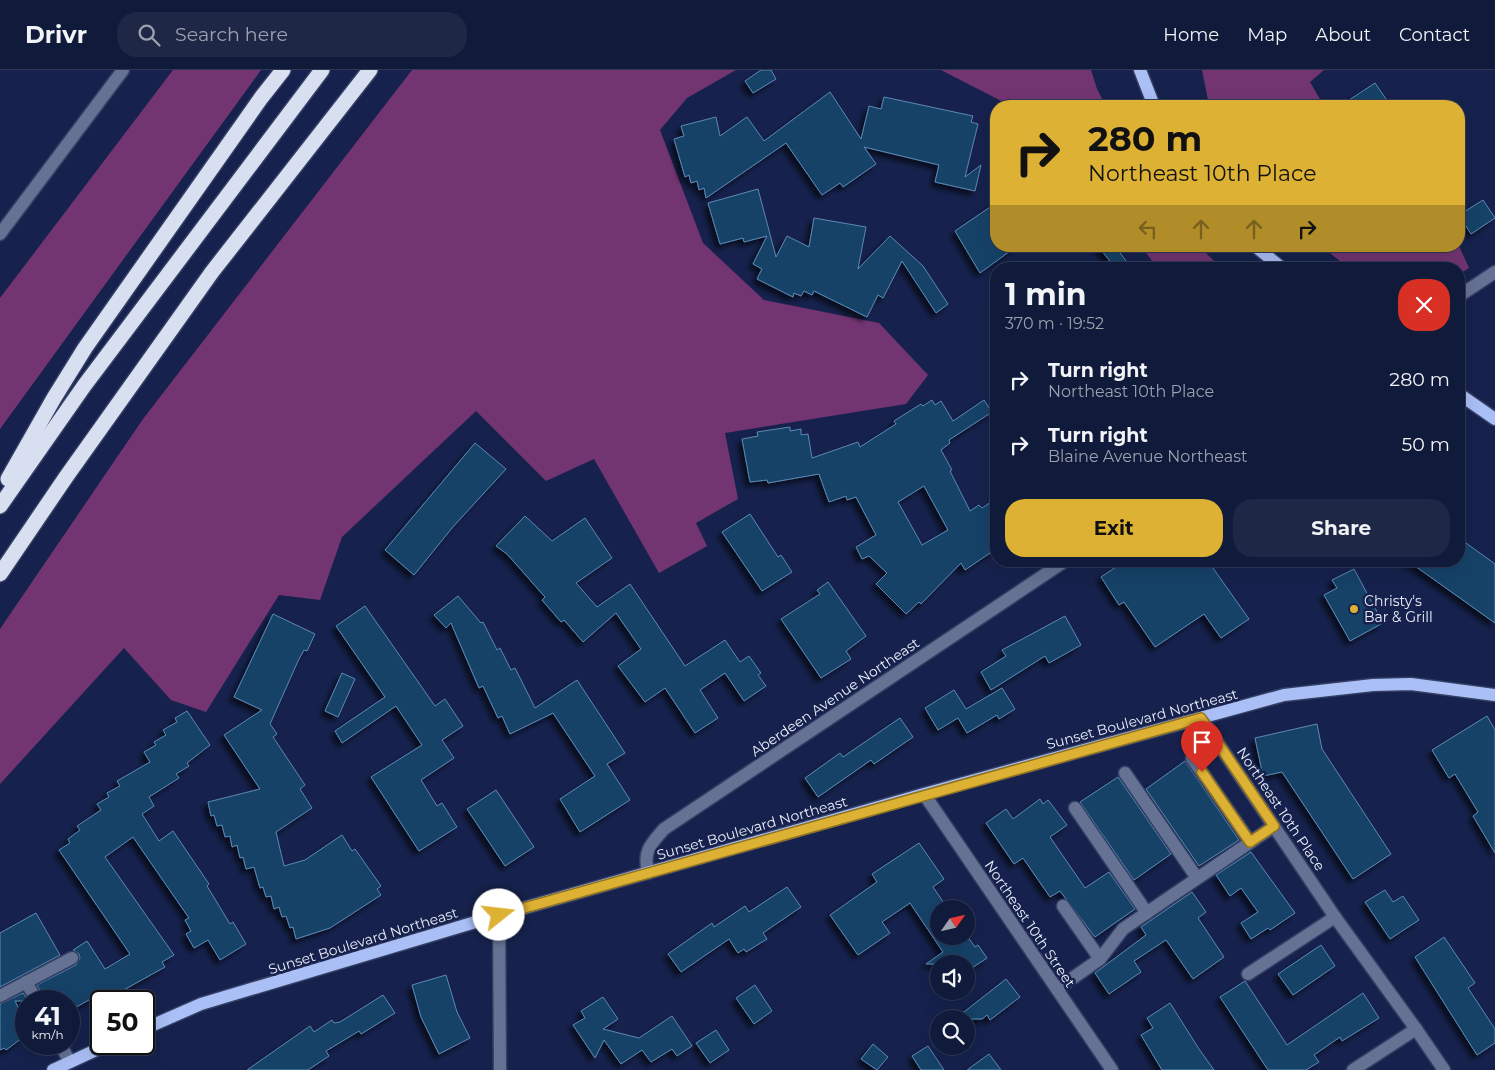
<!DOCTYPE html>
<meta charset="utf-8">
<style>
body{margin:0;font-family:Montserrat,sans-serif;background:#1e2745;color:#f1f3f6;height:100vh;display:flex;flex-direction:column;font-size:19px;white-space:nowrap}
*{box-sizing:border-box;margin:0}
p{font-size:16px;color:#9ca1af}
.icon{flex:none;width:28px;height:28px;fill:none;stroke:currentColor;stroke-width:2;stroke-linecap:round;stroke-linejoin:round}
.map{position:relative;flex:1;overflow:hidden}
.sheet{position:absolute;left:990px;top:192px;width:475px;height:305px;display:flex;flex-direction:column;background:#101a3a;border-radius:20px;box-shadow:0 5px 20px #0002,0 0 0 1px #303854}
.sheet>*{flex:none}
.guide{position:absolute;left:990px;top:30px;width:475px;height:152px;border-radius:20px;box-shadow:0 5px 20px #0002,0 0 0 1px #303854;background:#ddb133;color:#111;overflow:hidden}
.needle{width:32px;rotate:56deg}
.buttons{position:absolute;left:930px;top:830px;display:grid;gap:10px}
.buttons a{display:grid;place-items:center;width:45px;height:45px;border-radius:50%;background:#101a3a;box-shadow:0 5px 20px #0002,0 0 0 1px #303854;font-size:25px}
.speed{position:absolute;left:15px;top:920px;display:flex;gap:10px;font-size:25px;font-weight:700;text-align:center}
.speed>*{display:grid;place-content:center;width:65px;height:65px;border-radius:50%;background:#101a3a;box-shadow:0 5px 20px #0002,0 0 0 1px #303854;line-height:1}
.speed small{font-size:12px;font-weight:400}
.speed .limit{border:2px solid #111;border-radius:8px;background:#fff;color:#111}
.pin{position:absolute;display:grid;place-items:center;width:42px;height:42px;color:#fff;margin:-51px -21px;border-radius:50% 50% 50% 0;rotate:-45deg;box-shadow:0 0 5px #0007}
.pin .icon{rotate:45deg}
.me{position:absolute;width:55px;margin:-28px;rotate:74deg;stroke-linejoin:round;filter:drop-shadow(0 0 4px #0008)}
.turn{display:flex;align-items:center;gap:18px;height:105px;padding:0 15px;font-size:22px}
.turn .icon{width:65px;height:65px;stroke-width:2.5}
.turn b{display:block;font-size:35px;line-height:42px}
.lanes{display:flex;align-items:center;height:48px;padding:0 15px;background:#0003;justify-content:center;gap:25px;direction:ltr}
.lanes .off{opacity:.35}
.round{display:grid;place-items:center;flex:none;width:52px;height:52px;border-radius:20px;background:#1e2745}
.summary{display:flex;align-items:center;justify-content:space-between;height:85px;padding:0 15px}
h1{font-size:30px;font-weight:700;line-height:38px}
.button{display:flex;gap:10px;margin-top:auto;padding:10px 15px}
.button a{flex:1;height:58px;border-radius:20px;background:#ddb133;color:#111;font-size:20px;font-weight:700;line-height:58px;text-align:center}
.button a+a{background:#1e2745;color:#f1f3f6}
ul{padding:0;list-style:none}
li{display:flex;align-items:center;gap:15px;height:65px;padding:0 15px}
li div{flex:1}
li b{display:block;font-size:19px}
li em{font-style:normal}
header{display:flex;align-items:center;gap:30px;box-sizing:border-box;height:70px;padding:0 25px;background:#101a3a;border-bottom:1px solid #303854}
header strong{font-size:24px}
nav{display:flex;gap:28px;margin-inline-start:auto;font-size:18px}
.search{width:350px;height:45px;background:#1e2745;display:flex;align-items:center;gap:12px;box-sizing:border-box;padding:0 18px;border-radius:20px;color:#9ca1af;font-size:19px}
.map>svg:first-child{display:block}
.forest{fill:#733572}
.building{fill:#164268;stroke:#5c88b3;fill-rule:evenodd;filter:url(#shadow)}
.lines{fill:none;stroke-linecap:round;stroke-linejoin:round}
.minor-casing{stroke:#343f65;stroke-width:15}
.major-casing{stroke:#343f65;stroke-width:15}
.highway-casing{stroke:#343f65;stroke-width:18}
.minor{stroke:#657293;stroke-width:12}
.major{stroke:#aabff6;stroke-width:12}
.highway{stroke:#d8dff0;stroke-width:15}
.route-casing{stroke:#907321;stroke-width:12}
.route{stroke:#ddb133;stroke-width:9}
.poi-dot{fill:#ddb133;stroke:#16224d;stroke-width:2}
.labels{text-anchor:middle;stroke-width:5;stroke-linejoin:round;paint-order:stroke}
.poi-label{font-size:14px;fill:#eaeefa;stroke:#16224d;text-anchor:start}
.street-label{font-size:14px;fill:#eaeefa;stroke:#16224d}
</style>
<header>
<strong>Drivr</strong>
<div class="search"><svg class="icon" aria-label="search" viewBox="0 0 24 24"><circle cx="10" cy="10" r="6"/><path d="M15 15l6 6"/></svg>Search here</div>
<nav><a>Home</a><a>Map</a><a>About</a><a>Contact</a></nav>
</header>
<div class="map">
<svg width="1495" height="1000" viewBox="0 0 1495 1000">
<defs>
<filter id="shadow"><feDropShadow dx="-4.5" dy="4.5" stdDeviation="2.5" flood-color="#0009"/></filter>
</defs>
<rect width="100%" height="100%" fill="#16224d"/>
<g class="forest">
<path d="M 173,0 L 261,0 L 0,359 L 0,228 Z"/>
<path d="M 412,0 L 736,0 L 687,28 L 660,60 L 703,173 L 764,230 L 879,253 L 928,305 L 906,334 L 725,363 L 738,429 L 696,453 L 707,476 L 659,503 L 594,389 L 546,411 L 476,341 L 342,467 L 320,530 L 279,525 L 206,642 L 171,630 L 124,578 L 0,714 L 0,559 L 143,349 Z"/>
<path d="M 941,0 L 1091,0 L 1097,19 L 1106,36 L 1011,36 Z"/>
<path d="M 1202,0 L 1324,0 L 1310,12 L 1324,36 L 1211,36 L 1208,30 Z"/>
<path d="M 1141,176 L 1199,176 L 1222,199 L 1158,199 Z"/>
<path d="M 1321,176 L 1459,176 L 1469,198 L 1459,204 L 1459,199 L 1350,199 Z"/>
</g>
<g class="building">
<path d="M 761,0 L 771,0 L 776,9 L 753,23 L 745,11 Z"/>
<path d="M 1375,13 L 1386,29 L 1375,36 L 1340,36 Z"/>
<path d="M 830,22 L 861,69 L 869,36 L 881,39 L 884,27 L 973,46 L 971,52 L 978,54 L 965,107 L 981,95 L 975,121 L 935,112 L 939,95 L 864,77 L 876,94 L 843,117 L 840,113 L 822,125 L 786,73 L 706,128 L 704,118 L 699,120 L 697,111 L 691,113 L 689,105 L 685,107 L 674,69 L 684,66 L 681,56 L 716,47 L 720,66 L 747,47 L 764,71 Z"/>
<path d="M 758,119 L 776,187 L 787,166 L 809,177 L 814,148 L 866,157 L 858,199 L 890,166 L 923,196 L 948,234 L 936,243 L 902,191 L 883,228 L 878,225 L 867,247 L 814,221 L 812,225 L 804,221 L 801,226 L 794,223 L 793,227 L 757,209 L 762,199 L 753,194 L 767,166 L 744,172 L 743,168 L 720,174 L 708,133 Z"/>
<path d="M 1483,130 L 1495,148 L 1471,164 L 1459,145 Z"/>
<path d="M 996,133 L 996,176 L 1017,176 L 980,203 L 955,161 Z"/>
<path d="M 1098,176 L 1115,176 L 1132,199 L 1116,199 Z"/>
<path d="M 932,330 L 935,335 L 941,331 L 953,351 L 984,330 L 992,342 L 949,370 L 950,373 L 941,380 L 952,400 L 950,401 L 970,441 L 979,435 L 982,438 L 991,432 L 996,439 L 996,479 L 965,500 L 961,493 L 921,534 L 919,532 L 906,544 L 876,514 L 887,503 L 869,486 L 862,489 L 856,477 L 876,465 L 856,427 L 847,430 L 846,426 L 829,432 L 819,404 L 768,413 L 767,410 L 750,412 L 742,369 L 758,366 L 757,362 L 790,357 L 790,361 L 801,359 L 801,365 L 808,364 L 812,388 L 858,372 L 860,377 L 896,354 L 894,351 L 921,334 L 923,336 ZM 924,416 L 948,460 L 922,475 L 898,432 Z"/>
<path d="M 475,373 L 506,399 L 452,458 L 414,505 L 385,480 Z"/>
<path d="M 750,444 L 778,487 L 781,485 L 792,502 L 762,521 L 722,462 Z"/>
<path d="M 525,446 L 552,471 L 585,448 L 612,488 L 576,513 L 597,537 L 630,514 L 685,596 L 725,570 L 740,592 L 749,586 L 761,603 L 758,605 L 766,616 L 744,631 L 725,603 L 700,620 L 718,648 L 695,663 L 665,618 L 645,632 L 618,596 L 641,579 L 616,543 L 583,572 L 564,550 L 561,552 L 542,530 L 545,527 L 507,484 L 496,476 Z"/>
<path d="M 1459,468 L 1495,494 L 1495,553 L 1408,491 L 1459,491 Z"/>
<path d="M 1125,491 L 1208,491 L 1249,549 L 1221,568 L 1204,544 L 1155,577 L 1124,532 L 1119,535 L 1101,507 Z"/>
<path d="M 1354,499 L 1383,553 L 1350,571 L 1324,525 L 1337,518 L 1332,510 Z"/>
<path d="M 828,512 L 866,566 L 846,581 L 851,589 L 821,608 L 781,549 L 820,524 L 817,520 Z"/>
<path d="M 458,526 L 481,553 L 483,552 L 497,580 L 500,578 L 511,600 L 515,598 L 535,638 L 577,610 L 625,683 L 607,694 L 630,730 L 580,762 L 560,729 L 595,706 L 553,643 L 510,664 L 502,646 L 498,648 L 483,616 L 479,618 L 451,553 L 446,558 L 434,545 Z"/>
<path d="M 365,536 L 435,636 L 445,629 L 463,656 L 442,670 L 454,688 L 421,710 L 437,736 L 442,733 L 457,757 L 419,781 L 371,707 L 422,675 L 396,636 L 342,673 L 335,661 L 385,627 L 336,556 Z"/>
<path d="M 273,544 L 315,564 L 307,581 L 304,580 L 298,591 L 270,654 L 277,664 L 273,667 L 305,715 L 300,719 L 312,738 L 276,762 L 284,796 L 305,790 L 342,765 L 352,781 L 355,779 L 381,816 L 377,819 L 381,825 L 330,858 L 296,869 L 293,857 L 290,858 L 286,846 L 282,847 L 279,837 L 274,839 L 271,826 L 266,827 L 263,817 L 260,818 L 254,797 L 246,799 L 243,787 L 240,788 L 237,775 L 232,777 L 230,766 L 225,767 L 222,755 L 217,756 L 214,745 L 211,746 L 208,732 L 260,719 L 224,665 L 262,640 L 234,627 Z"/>
<path d="M 1065,546 L 1081,575 L 1049,593 L 1045,586 L 991,620 L 981,602 L 1006,586 L 1002,580 Z"/>
<path d="M 342,603 L 355,609 L 338,647 L 325,641 Z"/>
<path d="M 1002,618 L 1015,639 L 999,649 L 997,645 L 967,663 L 958,648 L 938,660 L 925,638 L 954,620 L 966,639 Z"/>
<path d="M 187,641 L 210,675 L 187,693 L 189,696 L 176,704 L 179,708 L 149,727 L 154,736 L 142,744 L 159,771 L 173,761 L 209,814 L 207,816 L 230,854 L 233,852 L 246,874 L 220,890 L 208,870 L 194,878 L 186,864 L 191,861 L 185,850 L 189,848 L 133,767 L 105,787 L 174,885 L 162,892 L 165,897 L 111,927 L 107,920 L 69,941 L 69,931 L 45,931 L 37,915 L 76,895 L 80,888 L 79,884 L 73,880 L 87,871 L 105,899 L 130,884 L 59,780 L 70,773 L 68,769 L 80,760 L 77,756 L 101,740 L 97,734 L 109,727 L 107,723 L 120,716 L 117,711 L 150,692 L 144,682 L 156,675 L 154,672 L 166,665 L 163,660 L 177,652 L 175,648 Z"/>
<path d="M 1487,646 L 1495,660 L 1495,783 L 1473,746 L 1478,742 L 1455,704 L 1449,708 L 1432,680 Z"/>
<path d="M 900,648 L 913,667 L 874,694 L 871,690 L 818,727 L 805,708 L 840,683 L 843,687 Z"/>
<path d="M 1317,654 L 1322,679 L 1391,784 L 1353,809 L 1282,702 L 1263,706 L 1255,668 Z"/>
<path d="M 1185,691 L 1239,770 L 1199,796 L 1146,719 Z"/>
<path d="M 1118,707 L 1171,784 L 1134,810 L 1080,732 Z"/>
<path d="M 496,720 L 534,777 L 505,796 L 467,739 Z"/>
<path d="M 1040,729 L 1043,734 L 1048,730 L 1067,755 L 1050,767 L 1085,818 L 1109,802 L 1135,839 L 1095,867 L 1060,821 L 1050,827 L 1023,788 L 1014,794 L 986,753 L 1006,739 L 1013,749 Z"/>
<path d="M 919,773 L 944,809 L 933,817 L 948,839 L 939,839 L 939,866 L 967,866 L 975,877 L 978,875 L 987,888 L 966,902 L 966,894 L 926,894 L 943,882 L 910,833 L 882,852 L 890,863 L 858,885 L 830,845 L 877,812 L 872,804 Z"/>
<path d="M 1251,782 L 1295,843 L 1270,860 L 1268,858 L 1251,869 L 1241,853 L 1258,842 L 1241,818 L 1230,826 L 1216,805 Z"/>
<path d="M 787,817 L 801,837 L 763,863 L 767,869 L 746,882 L 744,879 L 738,883 L 729,869 L 681,902 L 668,884 L 712,853 L 714,857 L 745,836 L 749,842 Z"/>
<path d="M 1385,820 L 1393,832 L 1403,826 L 1419,850 L 1390,869 L 1365,832 Z"/>
<path d="M 1192,822 L 1206,842 L 1198,848 L 1224,887 L 1193,909 L 1166,870 L 1134,891 L 1141,902 L 1109,924 L 1095,903 L 1146,865 L 1141,857 Z"/>
<path d="M 36,843 L 60,885 L 0,917 L 0,863 Z"/>
<path d="M 1444,867 L 1475,913 L 1468,918 L 1495,959 L 1495,973 L 1477,985 L 1415,887 Z"/>
<path d="M 1321,875 L 1335,896 L 1293,925 L 1278,904 Z"/>
<path d="M 446,905 L 457,942 L 470,968 L 439,984 L 421,947 L 412,915 Z"/>
<path d="M 1006,909 L 1020,927 L 990,950 L 987,945 L 982,949 L 955,949 Z"/>
<path d="M 1245,911 L 1287,975 L 1363,923 L 1379,948 L 1342,971 L 1340,967 L 1314,985 L 1319,992 L 1306,1000 L 1268,1000 L 1220,927 Z"/>
<path d="M 755,915 L 772,941 L 754,954 L 736,928 Z"/>
<path d="M 23,923 L 28,931 L 15,931 L 26,953 L 26,965 L 6,980 L 4,978 L 0,980 L 0,934 Z"/>
<path d="M 383,925 L 395,943 L 361,964 L 359,961 L 326,981 L 329,986 L 308,1000 L 247,1000 L 310,956 L 314,962 L 332,950 L 334,953 L 340,952 Z"/>
<path d="M 603,927 L 618,949 L 603,959 L 639,968 L 672,946 L 692,976 L 677,986 L 672,979 L 651,992 L 642,980 L 621,994 L 604,970 L 595,988 L 573,955 L 585,948 L 581,941 Z"/>
<path d="M 1170,933 L 1199,979 L 1214,1000 L 1162,1000 L 1141,965 L 1153,958 L 1147,948 Z"/>
<path d="M 716,960 L 729,980 L 710,993 L 696,973 Z"/>
<path d="M 873,974 L 888,987 L 877,1000 L 861,989 Z"/>
<path d="M 928,976 L 944,1000 L 921,1000 L 912,986 Z"/>
<path d="M 989,984 L 1001,1000 L 967,1000 Z"/>
</g>
<g class="lines">
<g class="minor-casing">
<g id="minor">
<path d="M 0,164 L 123,0"/>
<path d="M 1459,226 L 1495,202"/>
<path d="M 1201,648 L 1335,847 L 1416,959 L 1353,1000"/>
<path d="M 1192,688 L 1250,772"/>
<path d="M 1125,703 L 1197,808"/>
<path d="M 924,724 L 1112,1000"/>
<path d="M 1075,738 L 1147,843"/>
<path d="M 648,803 C 643,781 650,775 664,759 L 1065,491"/>
<path d="M 499,845 L 500,1000"/>
<path d="M 1100,889 L 1123,859 L 1274,756"/>
<path d="M 1248,904 L 1335,847"/>
<path d="M 26,912 L 37,931"/>
<path d="M 1057,919 L 1100,889 L 1063,836"/>
<path d="M 0,926 L 72,888"/>
<path d="M 1416,959 L 1444,1000"/>
<path d="M 60,974 L 70,992"/>
</g>
</g>
<g class="major-casing">
<g id="major">
<path d="M 1140,0 L 1154,36"/>
<path d="M 1255,176 L 1283,199"/>
<path d="M 1459,324 L 1495,349"/>
<path d="M 144,959 L 201,934 L 499,845 L 924,724 L 1284,625 L 1373,615 L 1411,614 L 1495,625"/>
<path d="M 53,1000 L 109,974"/>
</g>
</g>
<g class="highway-casing">
<g id="highway">
<path d="M 8,409 L 54,328 L 85,278 L 261,28 L 283,0"/>
<path d="M 0,436 L 84,316 L 322,0"/>
<path d="M 0,504 L 66,407 L 212,202 L 370,0"/>
</g>
</g>
<use href="#minor" class="minor"/>
<use href="#major" class="major"/>
<use href="#highway" class="highway"/>
</g>
<g class="lines">
<g class="route-casing">
<path id="route" d="M 499,845 L 1201,648 L 1274,756 L 1250,772 L 1202,702"/>
</g>
<use href="#route" class="route"/>
</g>
<circle class="poi-dot" cx="1354" cy="539" r="5"/>
<g class="labels">
<g class="poi-label">
<text x="1364" y="536">Christy's<tspan x="1364" dy="16">Bar &amp; Grill</tspan></text>
</g>
<g class="street-label">
<text transform="translate(835 627) rotate(-34)" y="5">Aberdeen Avenue Northeast</text>
<text transform="translate(1142 649) rotate(-15)" y="5">Sunset Boulevard Northeast</text>
<text transform="translate(1281 739) rotate(56)" y="5">Northeast 10th Place</text>
<text transform="translate(752 758) rotate(-16)" y="5">Sunset Boulevard Northeast</text>
<text transform="translate(1030 854) rotate(56)" y="5">Northeast 10th Street</text>
<text transform="translate(363 871) rotate(-17)" y="5">Sunset Boulevard Northeast</text>
</g>
</g>
</svg>
<div class="buttons">
<a><svg class="needle" viewBox="-14 -14 28 28"><path d="M0-13l5 13h-10z" fill="#e53935"/><path d="M0 13l5-13h-10z" fill="#9ca1af"/></svg></a>
<a><svg class="icon" aria-label="sound" viewBox="0 0 24 24"><path d="M4 9h4l5-4v14l-5-4H4zM17 9q2 3 0 6"/></svg></a>
<a><svg class="icon" aria-label="search" viewBox="0 0 24 24"><circle cx="10" cy="10" r="6"/><path d="M15 15l6 6"/></svg></a>
</div>
<div class="speed"><div>41<small>km/h</small></div><div class="limit">50</div></div>
<div class="pin" style="left:1202px;top:702px;background:#d93025"><svg class="icon" aria-label="arrive" viewBox="0 0 24 24"><path d="M6 21V4h12l-3 4 3 4H6"/></svg></div>
<svg class="me" style="left:499px;top:845px" viewBox="-20 -20 40 40"><circle r="19" fill="#fff"/><path d="M0-13L10 11 0 6-10 11z" fill="#ddb133"/></svg>
<div class="guide">
<div class="turn"><svg class="icon" aria-label="right" viewBox="0 0 24 24"><path d="M7 20v-9h11M14 6l5 5-5 5"/></svg><div><b>280 m</b>Northeast 10th Place</div></div>
<div class="lanes"><svg class="icon off" aria-label="left" viewBox="0 0 24 24"><path d="M17 20v-9H6M10 6l-5 5 5 5"/></svg><svg class="icon off" aria-label="ahead" viewBox="0 0 24 24"><path d="M12 20V5M6 11l6-6 6 6"/></svg><svg class="icon off" aria-label="ahead" viewBox="0 0 24 24"><path d="M12 20V5M6 11l6-6 6 6"/></svg><svg class="icon" aria-label="right" viewBox="0 0 24 24"><path d="M7 20v-9h11M14 6l5 5-5 5"/></svg></div>
</div>
<section class="sheet">
<div class="summary"><div><h1>1 min</h1><p>370 m · 19:52</p></div><a class="round" style="background:#d93025;color:#fff"><svg class="icon" aria-label="close" viewBox="0 0 24 24"><path d="M6 6l12 12M18 6L6 18"/></svg></a></div>
<ul>
<li><svg class="icon" aria-label="right" viewBox="0 0 24 24"><path d="M7 20v-9h11M14 6l5 5-5 5"/></svg><div><b>Turn right</b><p>Northeast 10th Place</p></div><em>280 m</em></li>
<li><svg class="icon" aria-label="right" viewBox="0 0 24 24"><path d="M7 20v-9h11M14 6l5 5-5 5"/></svg><div><b>Turn right</b><p>Blaine Avenue Northeast</p></div><em>50 m</em></li>
</ul>
<div class="button"><a>Exit</a><a>Share</a></div>
</section>
</div>
